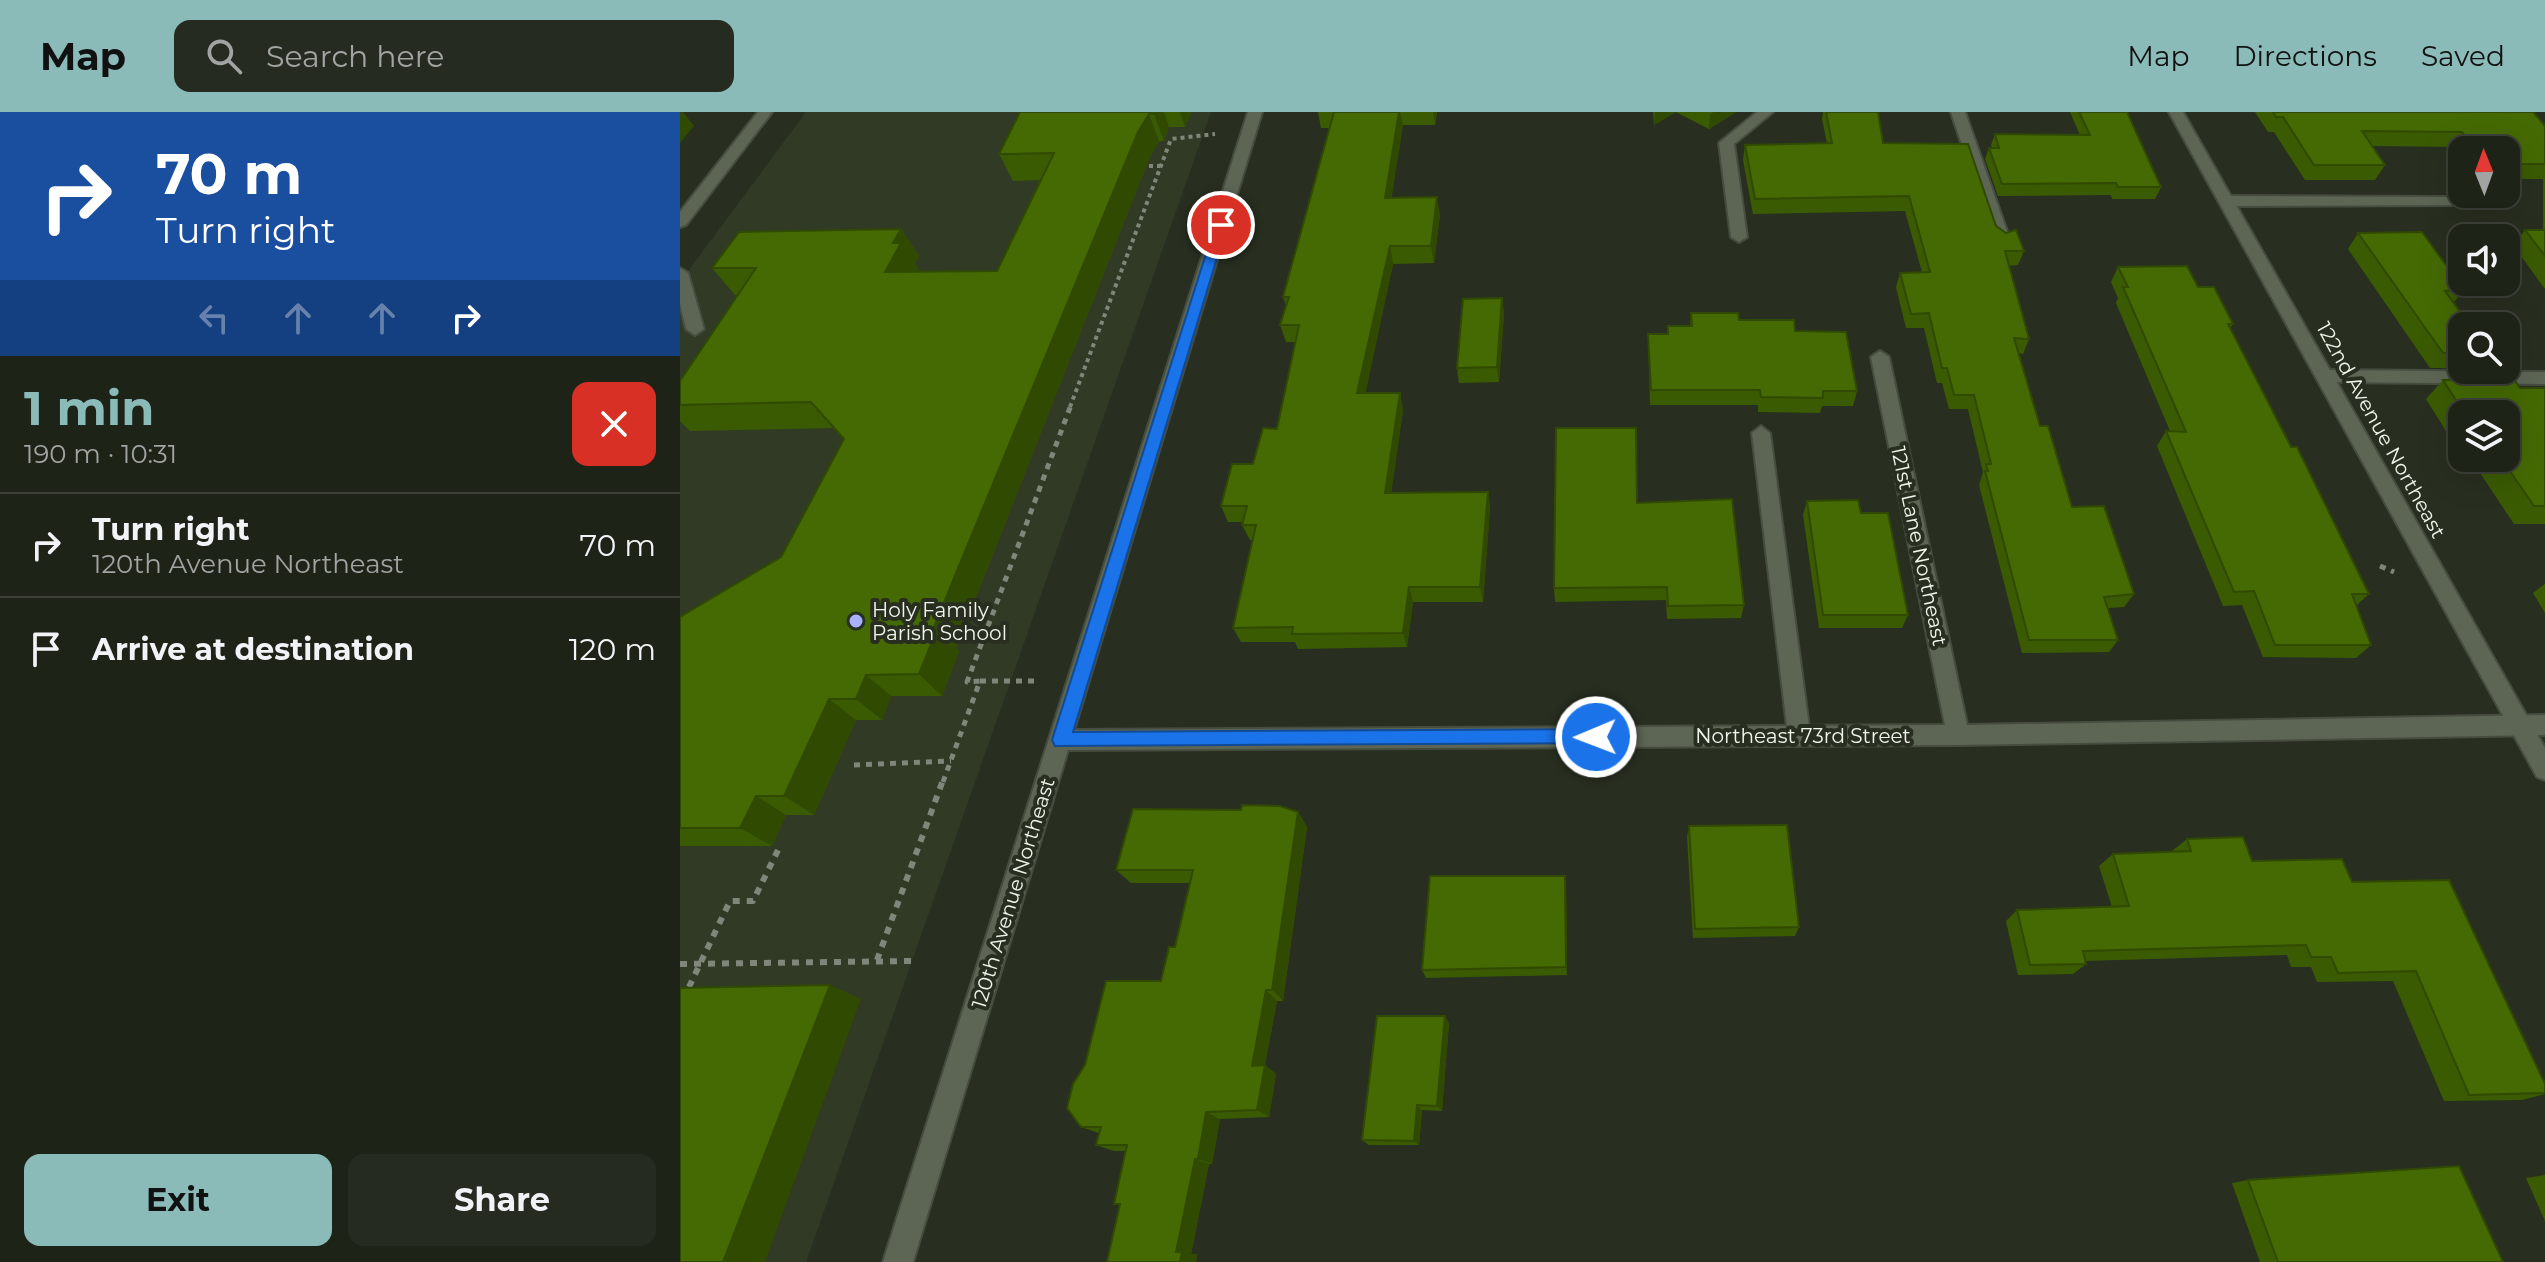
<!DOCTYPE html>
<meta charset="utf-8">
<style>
body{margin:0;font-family:Montserrat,sans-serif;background:#262b21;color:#f1f3f6;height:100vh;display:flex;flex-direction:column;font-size:30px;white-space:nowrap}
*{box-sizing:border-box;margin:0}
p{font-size:26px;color:#a1a4a2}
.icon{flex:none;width:44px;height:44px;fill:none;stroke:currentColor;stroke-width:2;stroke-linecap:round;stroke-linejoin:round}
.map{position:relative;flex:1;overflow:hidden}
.drawer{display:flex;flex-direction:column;background:#1e2318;width:680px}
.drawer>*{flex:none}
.banner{background:#1a4fa0;color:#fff;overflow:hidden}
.needle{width:52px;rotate:359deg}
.tools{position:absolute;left:1768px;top:24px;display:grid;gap:16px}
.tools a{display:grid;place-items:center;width:72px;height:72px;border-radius:16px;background:#1e2318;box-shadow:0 8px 32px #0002,0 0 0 2px #3c4037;font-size:40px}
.pin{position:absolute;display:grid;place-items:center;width:68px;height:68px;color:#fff;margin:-34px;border:4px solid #fff;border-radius:50%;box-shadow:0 2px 8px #0007}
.me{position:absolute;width:88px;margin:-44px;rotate:269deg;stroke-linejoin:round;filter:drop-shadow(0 0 6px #0008)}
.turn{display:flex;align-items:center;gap:28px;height:168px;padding:0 24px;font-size:36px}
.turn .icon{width:104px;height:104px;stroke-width:2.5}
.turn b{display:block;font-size:56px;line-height:68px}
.lanes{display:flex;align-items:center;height:76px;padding:0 24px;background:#0003;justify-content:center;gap:40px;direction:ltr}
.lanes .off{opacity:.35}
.round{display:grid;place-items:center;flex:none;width:84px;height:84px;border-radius:16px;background:#262b21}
.head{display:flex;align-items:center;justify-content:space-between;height:136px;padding:0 24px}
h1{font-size:48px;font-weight:700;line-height:60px;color:#8bbbb9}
.button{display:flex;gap:16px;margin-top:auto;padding:16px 24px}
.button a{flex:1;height:92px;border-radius:16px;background:#8bbbb9;color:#111;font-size:32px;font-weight:700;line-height:92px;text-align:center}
.button a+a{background:#262b21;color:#f1f3f6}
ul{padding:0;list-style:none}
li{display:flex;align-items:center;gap:24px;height:104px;padding:0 24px;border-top:2px solid #3c4037}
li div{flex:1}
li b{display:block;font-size:30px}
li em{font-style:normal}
header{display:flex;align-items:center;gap:48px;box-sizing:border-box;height:112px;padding:0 40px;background:#8bbbb9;color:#111}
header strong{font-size:38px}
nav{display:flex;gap:44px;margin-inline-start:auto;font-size:28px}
.search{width:560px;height:72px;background:#262b21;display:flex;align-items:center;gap:20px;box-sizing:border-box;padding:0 28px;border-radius:16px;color:#a1a4a2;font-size:30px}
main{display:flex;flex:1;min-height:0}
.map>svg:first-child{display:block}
.built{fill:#303a25}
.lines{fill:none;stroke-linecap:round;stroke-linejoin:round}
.service-casing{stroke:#464d40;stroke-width:4}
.minor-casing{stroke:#464d40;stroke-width:4}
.tertiary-casing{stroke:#464d40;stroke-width:4}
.path-far2{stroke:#80867a;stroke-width:4;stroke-dasharray:4 4;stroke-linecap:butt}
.path-far1{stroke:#80867a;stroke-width:5;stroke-dasharray:6 6;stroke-linecap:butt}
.path{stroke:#80867a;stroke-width:6;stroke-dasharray:7 7;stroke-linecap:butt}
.service{fill:#5d6655;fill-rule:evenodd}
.minor{fill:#5d6655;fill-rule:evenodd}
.tertiary{fill:#5d6655;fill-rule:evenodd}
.wall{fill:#3b5b03}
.shaded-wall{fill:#304a02}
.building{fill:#456a03;stroke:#304a02;stroke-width:2}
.route{fill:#1a73e8;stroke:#114b97;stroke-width:2}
.poi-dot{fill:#a9b0fc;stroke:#282f20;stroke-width:3}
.labels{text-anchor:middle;stroke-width:8;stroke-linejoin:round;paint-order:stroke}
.street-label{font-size:20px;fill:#f1f6ed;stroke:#282f20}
.poi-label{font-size:20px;fill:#f1f6ed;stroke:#282f20;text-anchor:start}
</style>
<header>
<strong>Map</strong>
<div class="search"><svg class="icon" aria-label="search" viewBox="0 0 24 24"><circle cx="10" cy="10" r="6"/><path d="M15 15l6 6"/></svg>Search here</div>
<nav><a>Map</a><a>Directions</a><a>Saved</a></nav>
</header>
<main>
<section class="drawer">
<div class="banner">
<div class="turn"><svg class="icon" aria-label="right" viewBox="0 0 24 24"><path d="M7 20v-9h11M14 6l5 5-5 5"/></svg><div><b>70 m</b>Turn right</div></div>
<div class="lanes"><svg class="icon off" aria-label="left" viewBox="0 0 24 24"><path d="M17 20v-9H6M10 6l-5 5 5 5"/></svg><svg class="icon off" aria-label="ahead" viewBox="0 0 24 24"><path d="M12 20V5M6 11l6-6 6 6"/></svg><svg class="icon off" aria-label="ahead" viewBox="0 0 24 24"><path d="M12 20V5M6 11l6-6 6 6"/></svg><svg class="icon" aria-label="right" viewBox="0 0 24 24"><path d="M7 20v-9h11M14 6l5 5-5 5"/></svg></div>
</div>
<div class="head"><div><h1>1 min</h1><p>190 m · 10:31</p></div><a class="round" style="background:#d93025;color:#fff"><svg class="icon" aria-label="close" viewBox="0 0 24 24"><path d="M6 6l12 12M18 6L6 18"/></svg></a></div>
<ul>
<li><svg class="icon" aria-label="right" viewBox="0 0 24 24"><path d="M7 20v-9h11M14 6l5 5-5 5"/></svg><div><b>Turn right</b><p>120th Avenue Northeast</p></div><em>70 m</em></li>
<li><svg class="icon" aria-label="arrive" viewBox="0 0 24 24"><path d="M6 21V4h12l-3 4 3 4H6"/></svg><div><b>Arrive at destination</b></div><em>120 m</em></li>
</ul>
<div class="button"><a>Exit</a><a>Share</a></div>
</section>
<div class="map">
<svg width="1865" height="1150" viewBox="0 0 1865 1150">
<rect width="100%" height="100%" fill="#282f20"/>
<path class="built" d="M 126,0 L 531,0 L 126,1150 L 0,1150 L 0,170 Z"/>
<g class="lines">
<g class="service-casing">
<g id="service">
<path d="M 1077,0 L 1093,0 L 1054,32 L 1067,125 L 1059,130 L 1051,125 L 1039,31 Z"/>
<path d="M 1271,0 L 1285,0 L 1330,128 L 1328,131 L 1322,133 L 1314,128 Z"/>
<path d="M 1767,85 L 1772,87 L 1772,93 L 1547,94 L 1539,89 L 1547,84 Z"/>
<path d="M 0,156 L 8,161 L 24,217 L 15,223 L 6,217 L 0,192 Z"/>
<path d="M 1646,258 L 1865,260 L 1865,272 L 1646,270 L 1637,264 Z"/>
<path d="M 1081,314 L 1090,321 L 1130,623 L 1127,630 L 1119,633 L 1111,630 L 1108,623 L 1072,321 Z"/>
</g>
</g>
<g class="minor-casing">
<g id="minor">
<path d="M 78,0 L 92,0 L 6,113 L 0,115 L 0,100 Z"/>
<path d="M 568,0 L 582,0 L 394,618 L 1265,613 L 1191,245 L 1200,239 L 1209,245 L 1287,613 L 1865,603 L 1865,623 L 1278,633 L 388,638 L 233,1150 L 203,1150 Z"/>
</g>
</g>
<g class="tertiary-casing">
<path id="tertiary" d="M 1489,0 L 1503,0 L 1865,636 L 1865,668 L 1857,665 Z"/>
</g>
<g class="path-far2">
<path d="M 461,54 L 480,54"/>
<path d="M 390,295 L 491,27 L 535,22"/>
</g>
<g class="path-far1">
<path d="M 1700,454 L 1714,460"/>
<path d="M 300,569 L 357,569"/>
<path d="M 174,653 L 271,649"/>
<path d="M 263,670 L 300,569 L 287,570 L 391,293"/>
</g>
<g class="path">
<path d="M 197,848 L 263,668"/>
<path d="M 0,852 L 232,849"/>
<path d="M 9,875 L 50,789 L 73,789 L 101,732"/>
</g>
<use href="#service" class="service"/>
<use href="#minor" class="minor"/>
<use href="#tertiary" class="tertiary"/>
</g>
<g class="wall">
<path d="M 340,0 L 511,0 L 505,15 L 489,15 L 484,29 L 479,29 L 469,47 L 276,536 L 279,539 L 262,584 L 211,584 L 202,608 L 176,608 L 134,703 L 106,703 L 92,734 L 0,734 L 0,505 L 101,445 L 164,327 L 154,316 L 10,319 L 0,309 L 0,269 L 58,183 L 55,183 L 32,156 L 221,117 L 239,144 L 235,151 L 239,158 L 238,160 L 317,159 L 360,68 L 333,69 L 319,42 Z"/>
<path d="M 638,0 L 757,0 L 755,13 L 723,13 L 711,86 L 760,102 L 754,151 L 713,152 L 685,281 L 720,281 L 723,298 L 711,381 L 808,380 L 810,396 L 803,490 L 733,490 L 727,535 L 618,537 L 615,530 L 561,530 L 553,516 L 573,428 L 570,428 L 562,413 L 563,410 L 548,410 L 541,394 L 573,352 L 597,317 L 616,230 L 606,230 L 600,213 L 606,193 L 603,185 L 649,16 L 641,16 Z"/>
<path d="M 973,0 L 1056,0 L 1029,17 L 996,0 L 974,13 Z"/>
<path d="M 1143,0 L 1198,0 L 1203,31 L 1316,114 L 1344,139 L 1338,153 L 1329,154 L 1349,227 L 1343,242 L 1339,241 L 1360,314 L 1392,395 L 1454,482 L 1444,495 L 1428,496 L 1438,528 L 1429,540 L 1342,541 L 1299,373 L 1303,360 L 1288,297 L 1269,297 L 1262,271 L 1257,271 L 1244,216 L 1226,216 L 1216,175 L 1220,161 L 1242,160 L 1225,99 L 1073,102 L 1063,48 L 1065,33 L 1147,31 L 1142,7 Z"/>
<path d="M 1390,0 L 1447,0 L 1481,75 L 1475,87 L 1432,87 L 1431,83 L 1318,84 L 1305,47 L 1309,36 L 1312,36 L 1311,33 L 1315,22 L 1400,23 Z"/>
<path d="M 1575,0 L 1853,0 L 1865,14 L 1865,177 L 1833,133 L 1845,118 L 1863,118 L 1863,67 L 1826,67 L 1826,38 L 1782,38 L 1782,48 L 1772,35 L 1692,34 L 1705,53 L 1695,68 L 1625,68 L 1594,20 L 1588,20 Z"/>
<path d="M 1678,121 L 1784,178 L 1773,191 L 1782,214 L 1782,258 L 1840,276 L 1865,276 L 1865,412 L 1834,412 L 1790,346 L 1826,346 L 1826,302 L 1782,302 L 1782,335 L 1776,335 L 1746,287 L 1763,268 L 1767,268 L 1777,256 L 1750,256 L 1668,137 Z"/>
<path d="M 1438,155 L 1518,175 L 1553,212 L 1550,216 L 1689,482 L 1676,494 L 1691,533 L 1676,546 L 1583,545 L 1562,493 L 1543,494 L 1477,334 L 1486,319 L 1490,319 L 1436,191 L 1438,186 L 1431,170 Z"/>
<path d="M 822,186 L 824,201 L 819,270 L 779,271 L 777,256 Z"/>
<path d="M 1011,201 L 1059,208 L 1115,219 L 1177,279 L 1173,294 L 1142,294 L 1140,301 L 1078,300 L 1078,293 L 970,293 L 968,222 L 987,222 L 988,214 L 1010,214 Z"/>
<path d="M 1127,389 L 1181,401 L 1228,503 L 1222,516 L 1139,516 L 1123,403 Z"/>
<path d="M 957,391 L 1064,493 L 1061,506 L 987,507 L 986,488 L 875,490 L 874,476 Z"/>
<path d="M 1865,472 L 1865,501 L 1853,481 Z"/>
<path d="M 618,700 L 627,715 L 603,889 L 597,889 L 585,953 L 596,962 L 589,1005 L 540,1007 L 532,1052 L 529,1052 L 511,1142 L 517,1142 L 516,1150 L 427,1150 L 440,1093 L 434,1092 L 446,1039 L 434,1039 L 416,1033 L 419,1021 L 401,1015 L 481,869 L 495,835 L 510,771 L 451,771 L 436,758 Z"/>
<path d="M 1009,714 L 1119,815 L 1115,824 L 1013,826 L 1007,725 Z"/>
<path d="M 1507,727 L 1572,749 L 1672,770 L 1865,972 L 1865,982 L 1842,988 L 1764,989 L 1713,869 L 1637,870 L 1631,855 L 1611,855 L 1607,843 L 1405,849 L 1406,852 L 1393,862 L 1338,863 L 1326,809 L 1337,798 L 1432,795 L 1419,754 L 1433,742 L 1492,739 Z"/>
<path d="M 886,774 L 887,863 L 746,866 L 742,858 Z"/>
<path d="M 769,911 L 762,999 L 742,998 L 739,1033 L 689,1033 L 682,1028 Z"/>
<path d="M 1865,1063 L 1865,1109 L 1846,1066 Z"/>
<path d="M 1568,1068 L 1823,1150 L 1580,1150 L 1552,1071 Z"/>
</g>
<g class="shaded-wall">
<path d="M 1,0 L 3,0 L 14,14 L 0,31 L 0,2 Z"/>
<path d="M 475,0 L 484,0 L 489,15 L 484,29 L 474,2 Z"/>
<path d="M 500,0 L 511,0 L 505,15 Z"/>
<path d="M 719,0 L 720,0 L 723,13 L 709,103 L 705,86 Z"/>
<path d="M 753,0 L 757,0 L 755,13 Z"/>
<path d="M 975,0 L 996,0 L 974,13 Z"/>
<path d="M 1034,0 L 1056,0 L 1029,17 L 1030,2 Z"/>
<path d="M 469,2 L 479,29 L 469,47 L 276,536 L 279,539 L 262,584 L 239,562 L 253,517 L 458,20 Z"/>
<path d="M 757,85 L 760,102 L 754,151 L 751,134 Z"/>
<path d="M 221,117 L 239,144 L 235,151 L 239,158 L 224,187 L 205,160 L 213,131 Z"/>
<path d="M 710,134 L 713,152 L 682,298 L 677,281 Z"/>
<path d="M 822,186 L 824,201 L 819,270 L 817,255 Z"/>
<path d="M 720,281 L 723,298 L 709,397 L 705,381 Z"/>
<path d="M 808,380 L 810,396 L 803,490 L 800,475 Z"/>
<path d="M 729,475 L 733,490 L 727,535 L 723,521 Z"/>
<path d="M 186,563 L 211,584 L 202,608 L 176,587 Z"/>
<path d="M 149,587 L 176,608 L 134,703 L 104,684 Z"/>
<path d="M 76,684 L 106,703 L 92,734 L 60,716 Z"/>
<path d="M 618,700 L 627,715 L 603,889 L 592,878 Z"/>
<path d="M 885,764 L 886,774 L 887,863 L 886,855 Z"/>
<path d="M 150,873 L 181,887 L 85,1150 L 43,1150 Z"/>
<path d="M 586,878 L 597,889 L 583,962 L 572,954 Z"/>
<path d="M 765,904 L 769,911 L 762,999 L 757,994 Z"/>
<path d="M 585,953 L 596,962 L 589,1005 L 577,998 Z"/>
<path d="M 737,993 L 742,998 L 739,1033 L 734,1029 Z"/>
<path d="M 526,1000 L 540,1007 L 532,1052 L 518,1047 Z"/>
<path d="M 515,1047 L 529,1052 L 511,1142 L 517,1142 L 516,1150 L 500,1150 L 496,1140 Z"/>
</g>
<g class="building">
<path d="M 340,0 L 475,0 L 474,2 L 469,2 L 458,20 L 253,517 L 257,517 L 239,562 L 186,563 L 176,587 L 149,587 L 104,684 L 76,684 L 60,716 L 0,716 L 0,505 L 101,445 L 164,327 L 131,290 L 0,293 L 0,269 L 76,156 L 32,156 L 59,120 L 221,117 L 213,131 L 221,131 L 205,160 L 317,159 L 374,41 L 319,42 Z"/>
<path d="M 654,0 L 719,0 L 705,86 L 757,85 L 751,134 L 710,134 L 677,281 L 720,281 L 705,381 L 808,380 L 800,475 L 729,475 L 723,521 L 612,522 L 613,515 L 553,516 L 576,413 L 562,413 L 567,394 L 541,394 L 552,352 L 573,352 L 583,316 L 597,317 L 619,213 L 600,213 L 609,185 L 603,185 Z"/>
<path d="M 1146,0 L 1198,0 L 1203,31 L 1288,32 L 1316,114 L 1326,121 L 1336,118 L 1344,139 L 1325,139 L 1349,227 L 1334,226 L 1360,314 L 1368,314 L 1392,395 L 1424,394 L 1454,482 L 1424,485 L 1438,528 L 1349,528 L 1305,359 L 1308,359 L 1306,352 L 1311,352 L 1294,283 L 1274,283 L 1267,256 L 1262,256 L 1249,201 L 1231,202 L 1220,161 L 1250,160 L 1229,84 L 1075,87 L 1065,33 L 1152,31 Z"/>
<path d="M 1399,0 L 1447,0 L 1481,75 L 1438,75 L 1436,71 L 1322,72 L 1309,36 L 1319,36 L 1315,22 L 1410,23 Z"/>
<path d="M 1593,0 L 1853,0 L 1865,14 L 1865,52 L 1826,52 L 1826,38 L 1796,38 L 1782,20 L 1682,19 L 1705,53 L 1634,53 L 1603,5 L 1596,5 Z"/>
<path d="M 1845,118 L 1865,118 L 1865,144 Z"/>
<path d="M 1742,120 L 1784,178 L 1765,179 L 1790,214 L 1782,214 L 1782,241 L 1763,241 L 1678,121 Z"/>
<path d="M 1507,154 L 1518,175 L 1534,175 L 1553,212 L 1548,212 L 1611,335 L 1617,335 L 1689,482 L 1672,482 L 1691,533 L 1595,533 L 1574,479 L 1554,480 L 1486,319 L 1506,320 L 1443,175 L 1448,175 L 1438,155 Z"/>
<path d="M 822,186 L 817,255 L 777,256 L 783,187 Z"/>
<path d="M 1011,201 L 1058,201 L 1059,208 L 1114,208 L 1115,219 L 1166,220 L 1177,279 L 1143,279 L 1143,286 L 1081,285 L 1080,278 L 971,278 L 968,222 L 988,222 L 988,214 L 1012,214 Z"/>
<path d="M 1778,255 L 1782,255 L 1782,258 L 1826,258 L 1826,256 L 1840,276 L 1865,276 L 1865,394 L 1854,394 L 1821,346 L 1826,346 L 1826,302 L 1785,302 L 1763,268 L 1787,268 Z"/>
<path d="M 876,316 L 956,316 L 957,391 L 1052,387 L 1064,493 L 988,494 L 987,475 L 874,476 Z"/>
<path d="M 1178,388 L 1181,401 L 1208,401 L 1228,503 L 1143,503 L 1127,389 Z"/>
<path d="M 562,693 L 600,694 L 618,700 L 592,878 L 586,878 L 572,954 L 585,953 L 577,998 L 526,1000 L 518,1047 L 515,1047 L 496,1140 L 502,1140 L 500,1150 L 427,1150 L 440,1092 L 434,1092 L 447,1033 L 416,1033 L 421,1015 L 401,1015 L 387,996 L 393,972 L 405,953 L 426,869 L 481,869 L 489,835 L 495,835 L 513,758 L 436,758 L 453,697 L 561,698 Z"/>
<path d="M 1107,713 L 1119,815 L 1015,817 L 1009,714 Z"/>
<path d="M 1563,725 L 1572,749 L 1662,747 L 1672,770 L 1769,768 L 1865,972 L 1865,981 L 1789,983 L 1736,859 L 1658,861 L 1651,845 L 1631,845 L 1626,833 L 1403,839 L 1406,852 L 1350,853 L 1337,798 L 1449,794 L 1433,742 L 1511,739 L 1507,727 Z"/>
<path d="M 750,764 L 885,764 L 886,855 L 742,858 Z"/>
<path d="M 150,873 L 43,1150 L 0,1150 L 0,876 Z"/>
<path d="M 697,904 L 765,904 L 757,994 L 737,993 L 734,1029 L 682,1028 Z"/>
<path d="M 1779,1054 L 1823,1150 L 1598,1150 L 1568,1068 Z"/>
</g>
<path class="route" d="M 536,110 L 547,113 L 393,620 L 916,617 L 925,625 L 922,631 L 375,634 L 372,628 Z"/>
<circle class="poi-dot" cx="176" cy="509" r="8"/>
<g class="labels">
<g class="street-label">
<text transform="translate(1701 318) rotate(61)" y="7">122nd Avenue Northeast</text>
<text transform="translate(1239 434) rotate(78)" y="7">121st Lane Northeast</text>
<text x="1123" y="631">Northeast 73rd Street</text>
<text transform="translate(333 781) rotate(-73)" y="7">120th Avenue Northeast</text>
</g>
<g class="poi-label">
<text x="192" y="505">Holy Family<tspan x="192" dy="23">Parish School</tspan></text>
</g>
</g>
</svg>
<div class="tools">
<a><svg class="needle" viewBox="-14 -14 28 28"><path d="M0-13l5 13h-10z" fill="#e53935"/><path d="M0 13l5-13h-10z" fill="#a1a4a2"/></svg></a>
<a><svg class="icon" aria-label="sound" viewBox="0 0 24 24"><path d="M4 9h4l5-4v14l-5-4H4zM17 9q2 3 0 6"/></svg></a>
<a><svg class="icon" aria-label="search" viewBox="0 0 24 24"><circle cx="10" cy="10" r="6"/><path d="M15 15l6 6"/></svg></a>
<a><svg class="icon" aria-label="layers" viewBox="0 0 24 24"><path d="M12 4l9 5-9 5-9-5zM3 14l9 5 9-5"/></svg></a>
</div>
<div class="pin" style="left:541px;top:113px;background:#d93025"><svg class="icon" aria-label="arrive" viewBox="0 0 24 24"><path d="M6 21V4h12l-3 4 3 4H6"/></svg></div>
<svg class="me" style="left:916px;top:625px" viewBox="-20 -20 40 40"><circle r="17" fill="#1a73e8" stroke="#fff" stroke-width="3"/><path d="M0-11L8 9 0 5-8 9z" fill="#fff"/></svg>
</div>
</main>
